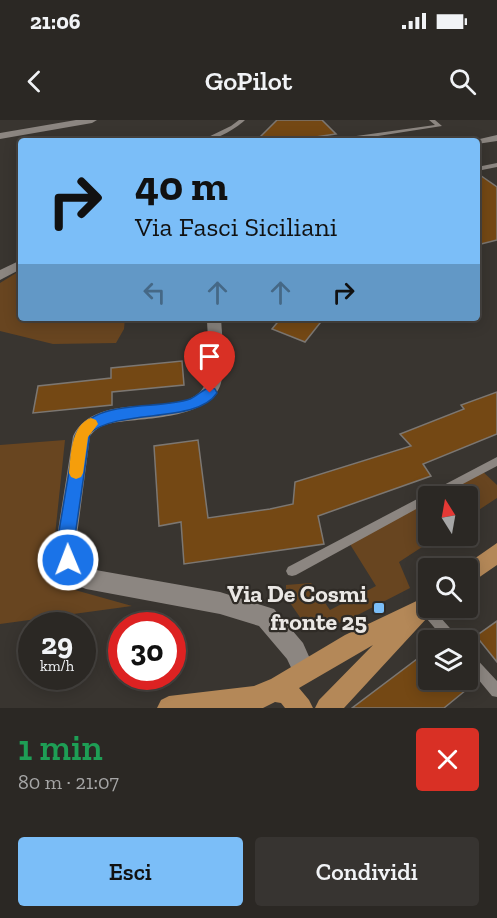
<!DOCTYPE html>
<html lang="it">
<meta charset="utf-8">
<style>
body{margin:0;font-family:"Zilla Slab",serif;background:#373431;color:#f1f3f6;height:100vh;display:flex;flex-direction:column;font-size:22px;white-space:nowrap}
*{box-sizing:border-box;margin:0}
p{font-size:20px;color:#a6a6a6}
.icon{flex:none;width:33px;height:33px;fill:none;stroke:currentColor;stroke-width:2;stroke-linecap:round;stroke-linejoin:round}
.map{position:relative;height:588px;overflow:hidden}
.drawer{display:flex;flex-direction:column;background:#2b2824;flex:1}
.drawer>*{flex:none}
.top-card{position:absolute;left:18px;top:18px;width:462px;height:183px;border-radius:6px;box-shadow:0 3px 15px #0003,0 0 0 2px #474441;background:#7bbef8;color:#111;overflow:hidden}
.needle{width:39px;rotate:349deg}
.fabs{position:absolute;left:418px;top:366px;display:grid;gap:12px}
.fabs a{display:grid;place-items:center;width:60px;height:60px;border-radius:6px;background:#2b2824;box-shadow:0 3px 15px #0003,0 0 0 2px #474441;font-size:30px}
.speed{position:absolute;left:18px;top:492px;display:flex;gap:12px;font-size:30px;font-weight:700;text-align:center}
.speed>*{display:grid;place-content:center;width:78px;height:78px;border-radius:50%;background:#2b2824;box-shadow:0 3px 15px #0003,0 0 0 2px #474441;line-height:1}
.speed small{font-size:15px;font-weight:400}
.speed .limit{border:9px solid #d22;background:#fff;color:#111}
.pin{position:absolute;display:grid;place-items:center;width:51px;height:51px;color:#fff;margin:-62px -26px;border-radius:50% 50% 50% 0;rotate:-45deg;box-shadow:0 0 6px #0007}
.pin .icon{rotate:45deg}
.me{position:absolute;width:66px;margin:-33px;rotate:359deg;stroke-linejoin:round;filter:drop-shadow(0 0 4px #0008)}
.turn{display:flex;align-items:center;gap:21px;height:126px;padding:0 18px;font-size:27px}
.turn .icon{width:78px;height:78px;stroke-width:2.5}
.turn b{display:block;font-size:42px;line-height:51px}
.lanes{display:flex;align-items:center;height:57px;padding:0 18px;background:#0003;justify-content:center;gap:30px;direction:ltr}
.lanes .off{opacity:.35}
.round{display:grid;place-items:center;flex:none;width:63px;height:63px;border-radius:6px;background:#373431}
.overview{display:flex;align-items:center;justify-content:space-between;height:102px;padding:0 18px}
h1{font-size:36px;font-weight:600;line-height:45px;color:#1e9e55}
.primary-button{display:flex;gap:12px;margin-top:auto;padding:12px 18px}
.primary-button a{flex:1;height:69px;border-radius:6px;background:#7bbef8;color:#111;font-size:24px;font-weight:600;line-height:69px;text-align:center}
.primary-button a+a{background:#373431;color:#f1f3f6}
.status{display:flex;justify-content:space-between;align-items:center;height:42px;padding:0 30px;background:#2b2824;direction:ltr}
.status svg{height:16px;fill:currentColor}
header{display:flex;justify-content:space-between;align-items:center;height:78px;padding:0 18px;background:#2b2824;font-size:27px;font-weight:600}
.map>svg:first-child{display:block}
.green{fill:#684520}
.building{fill:#744814;stroke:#7c7772;stroke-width:1.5}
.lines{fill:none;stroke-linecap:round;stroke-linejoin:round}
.service{fill:#8c8681;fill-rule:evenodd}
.minor{fill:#8c8681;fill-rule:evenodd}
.primary{fill:#b48858;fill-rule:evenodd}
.route{fill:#1a73e8;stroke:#114b97;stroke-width:1.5}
.slow{fill:#f59e0b}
.poi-dot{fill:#7bbef8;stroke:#2f2b26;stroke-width:2}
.labels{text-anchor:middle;stroke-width:4.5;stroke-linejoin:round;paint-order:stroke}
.near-poi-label{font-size:24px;font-weight:bold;fill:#ebe8e5;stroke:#2f2b26;text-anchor:end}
</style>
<div class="status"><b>21:06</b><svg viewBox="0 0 49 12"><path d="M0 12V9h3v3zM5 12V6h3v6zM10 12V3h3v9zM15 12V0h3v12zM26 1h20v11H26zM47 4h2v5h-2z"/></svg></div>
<header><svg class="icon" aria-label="back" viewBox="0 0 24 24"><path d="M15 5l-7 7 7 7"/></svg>GoPilot<svg class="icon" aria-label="search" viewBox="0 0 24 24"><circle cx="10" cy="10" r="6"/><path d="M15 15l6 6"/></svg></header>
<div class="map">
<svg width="497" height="588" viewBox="0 0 497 588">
<rect width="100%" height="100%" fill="#393530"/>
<g class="green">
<path d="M 21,150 L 21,198 L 125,198 L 124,209 L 116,223 L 53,224 L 0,211 L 0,163 Z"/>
<path d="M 65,320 L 50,463 L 132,486 L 0,504 L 0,325 Z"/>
<path d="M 481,350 L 497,365 L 497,378 L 468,397 L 468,376 L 431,376 Z"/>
<path d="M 429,378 L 429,416 L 439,416 L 399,442 L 410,468 L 344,502 L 306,506 L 286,477 L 286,465 L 311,463 L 330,490 L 376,466 L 348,421 Z"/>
</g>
<g class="building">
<path d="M 277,0 L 322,0 L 336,14 L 288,21 L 256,21 Z"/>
<path d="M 477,53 L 497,67 L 497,120 L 477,125 Z"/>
<path d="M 281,198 L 324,198 L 305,222 L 272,209 Z"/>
<path d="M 182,241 L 184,265 L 112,272 L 112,285 L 33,293 L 38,266 L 111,258 L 111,248 Z"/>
<path d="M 497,272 L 497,314 L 423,344 L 431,356 L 318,396 L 324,424 L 184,444 L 181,402 L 159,406 L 154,326 L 198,320 L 208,398 L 270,389 L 293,384 L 295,362 L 411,326 L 400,314 L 464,289 L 461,285 Z"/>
<path d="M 497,501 L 497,542 L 476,516 Z"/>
<path d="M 429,530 L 429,560 L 477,561 L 444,588 L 352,588 Z"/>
</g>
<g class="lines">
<g class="service">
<path d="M 239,0 L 245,0 C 234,10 215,21 200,21 L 231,6 Z"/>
<path d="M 429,0 L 435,0 L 442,6 L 346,21 L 332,21 L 335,19 L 435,5 Z"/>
<path d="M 497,43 L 497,47 L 477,51 L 477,47 Z"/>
<path d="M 497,337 L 497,346 L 440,376 L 429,376 L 429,382 L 296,455 L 292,456 L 288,455 L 286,451 L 288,447 Z"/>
<path d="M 425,482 L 429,484 L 429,488 L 432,488 L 457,516 L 459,520 L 445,520 L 421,492 L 419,488 L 421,484 Z"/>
<path d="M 468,532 L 472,534 L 497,561 L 497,577 L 492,576 L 468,547 Z"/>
</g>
<g class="minor">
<path d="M 76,0 L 97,0 L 92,3 L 0,19 L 0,13 Z"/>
<path d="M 497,15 L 497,21 L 477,24 L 477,21 L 471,21 Z"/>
<path d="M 21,140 L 21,149 L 0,160 L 0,150 Z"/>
<path d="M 207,198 L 221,198 C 222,219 226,242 221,263 C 212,296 155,298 127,301 C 112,303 100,303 90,316 L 76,423 L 79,437 L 90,449 L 220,472 L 274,489 L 303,523 L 315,550 L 312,558 L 304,561 L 296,558 L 287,539 L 259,506 L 220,494 L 86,469 C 66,461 59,443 56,423 L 73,316 C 98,267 181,301 203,268 C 213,254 207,215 207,198 Z"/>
</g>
<g class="primary">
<path d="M 497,423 L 497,445 L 468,465 L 468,448 L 461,448 Z"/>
<path d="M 425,477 L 429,479 L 429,488 L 435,488 L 433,496 L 427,498 L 344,588 L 315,588 L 319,580 L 373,525 L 299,568 L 309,580 L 313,588 L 285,588 L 281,583 L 275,582 L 263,588 L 157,588 L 161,580 L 169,576 L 254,566 L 271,559 L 345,515 Z"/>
</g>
</g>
<path class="route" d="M 210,267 L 215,269 L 217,273 C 197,304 120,288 90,313 L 74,423 L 76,440 L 74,445 L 68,448 L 62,445 L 57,423 L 75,316 C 94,277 155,291 190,279 C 197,276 202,270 210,267 Z"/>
<path class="slow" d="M 91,298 L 96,300 L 98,304 L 88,317 L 83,353 L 81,357 L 76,359 L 71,357 L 69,353 C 71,335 71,305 91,298 Z"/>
<rect class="poi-dot" x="373" y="482" width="12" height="12" rx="3"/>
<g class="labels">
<g class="near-poi-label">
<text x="367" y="482">Via De Cosmi<tspan x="367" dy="28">fronte 25</tspan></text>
</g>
</g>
</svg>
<div class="fabs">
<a><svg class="needle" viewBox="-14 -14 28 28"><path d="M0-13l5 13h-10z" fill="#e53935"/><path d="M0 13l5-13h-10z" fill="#a6a6a6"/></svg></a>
<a><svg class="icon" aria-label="search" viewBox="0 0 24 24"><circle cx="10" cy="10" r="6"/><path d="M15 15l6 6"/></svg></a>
<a><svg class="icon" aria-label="layers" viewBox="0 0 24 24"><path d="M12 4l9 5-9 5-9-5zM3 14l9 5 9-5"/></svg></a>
</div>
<div class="speed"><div>29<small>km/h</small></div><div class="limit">30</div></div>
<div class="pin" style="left:210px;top:273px;background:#d93025"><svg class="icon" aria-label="arrive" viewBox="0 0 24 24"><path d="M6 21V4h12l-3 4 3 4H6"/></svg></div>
<svg class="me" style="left:68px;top:440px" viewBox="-20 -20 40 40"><circle r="17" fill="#1a73e8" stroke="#fff" stroke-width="3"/><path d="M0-11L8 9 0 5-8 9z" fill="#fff"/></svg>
<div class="top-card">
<div class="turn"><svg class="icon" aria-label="right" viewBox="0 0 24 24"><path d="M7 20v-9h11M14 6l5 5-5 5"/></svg><div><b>40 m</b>Via Fasci Siciliani</div></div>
<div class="lanes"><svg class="icon off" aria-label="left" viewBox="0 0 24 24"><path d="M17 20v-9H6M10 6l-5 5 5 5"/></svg><svg class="icon off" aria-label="ahead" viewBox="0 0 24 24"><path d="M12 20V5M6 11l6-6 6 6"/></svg><svg class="icon off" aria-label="ahead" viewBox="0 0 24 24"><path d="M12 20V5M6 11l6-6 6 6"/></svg><svg class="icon" aria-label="right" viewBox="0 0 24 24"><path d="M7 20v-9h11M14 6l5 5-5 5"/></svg></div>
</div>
</div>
<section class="drawer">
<div class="overview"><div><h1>1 min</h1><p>80 m · 21:07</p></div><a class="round" style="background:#d93025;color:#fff"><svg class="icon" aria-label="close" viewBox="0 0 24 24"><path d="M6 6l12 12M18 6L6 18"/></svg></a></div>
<div class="primary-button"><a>Esci</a><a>Condividi</a></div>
</section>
